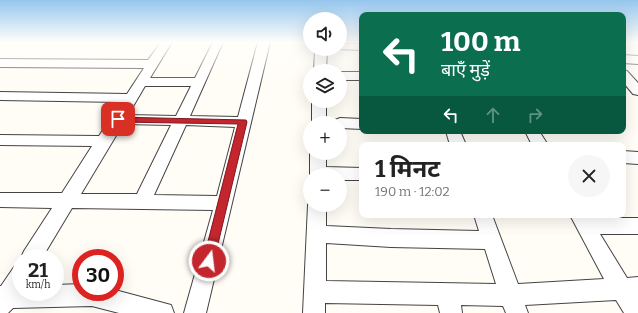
<!DOCTYPE html>
<html lang="hi">
<meta charset="utf-8">
<style>
body{margin:0;font-family:Bitter,"Noto Sans Devanagari",serif;background:#f6f6f6;color:#222;height:100vh;display:flex;flex-direction:column;font-size:15px;white-space:nowrap}
*{box-sizing:border-box;margin:0}
p{font-size:13px;color:#767676}
.icon{flex:none;width:22px;height:22px;fill:none;stroke:currentColor;stroke-width:2;stroke-linecap:round;stroke-linejoin:round}
.map{position:relative;flex:1;overflow:hidden}
.sheet{position:absolute;left:359px;top:142px;width:267px;height:76px;display:flex;flex-direction:column;background:#fff;border-radius:8px;box-shadow:0 4px 16px #0002}
.sheet>*{flex:none}
.banner{position:absolute;left:359px;top:12px;width:267px;height:122px;border-radius:8px;box-shadow:0 4px 16px #0002;background:#0b6e4f;color:#fff;overflow:hidden}
.buttons{position:absolute;left:303px;top:12px;display:grid;gap:8px}
.buttons a{display:grid;place-items:center;width:44px;height:44px;border-radius:50%;background:#fff;box-shadow:0 4px 16px #0002;font-size:20px}
.speed{position:absolute;left:12px;top:249px;display:flex;gap:8px;font-size:20px;font-weight:700;text-align:center}
.speed>*{display:grid;place-content:center;width:52px;height:52px;border-radius:50%;background:#fff;box-shadow:0 4px 16px #0002;line-height:1}
.speed small{font-size:10px;font-weight:400}
.speed .limit{border:6px solid #d22;background:#fff;color:#111}
.pin{position:absolute;display:grid;place-items:center;width:34px;height:34px;color:#fff;margin:-17px;border-radius:8px;box-shadow:0 2px 6px #0006}
.me{position:absolute;width:44px;margin:-22px;rotate:15deg;stroke-linejoin:round;filter:drop-shadow(0 0 3px #0008)}
.turn{display:flex;align-items:center;gap:14px;height:84px;padding:0 16px;font-size:18px}
.turn .icon{width:52px;height:52px;stroke-width:2.5}
.turn b{display:block;font-size:28px;line-height:34px}
.lanes{display:flex;align-items:center;height:38px;padding:0 16px;background:#0003;justify-content:center;gap:20px;direction:ltr}
.lanes .off{opacity:.35}
.round{display:grid;place-items:center;flex:none;width:42px;height:42px;border-radius:21px;background:#f6f6f6}
.head{display:flex;align-items:center;justify-content:space-between;height:68px;padding:0 16px}
h1{font-size:24px;font-weight:700;line-height:30px}
.map>svg:first-child{display:block}
.lines{fill:none;stroke-linecap:round;stroke-linejoin:round}
.minor-casing{stroke:#444;stroke-width:2}
.minor{fill:#fff;fill-rule:evenodd}
.route{fill:#c4262e;stroke:#7f191e}
</style>
<div class="map">
<svg width="638" height="313" viewBox="0 0 638 313">
<rect width="100%" height="100%" fill="#fffdf5"/>
<g class="lines">
<g class="minor-casing">
<g id="minor">
<path d="M 161,42 L 172,42 L 150,78 L 195,78 L 213,42 L 223,42 L 190,116 L 238,117 L 258,42 L 270,42 L 206,313 L 184,313 L 213,210 L 72,208 L 42,258 L 21,258 L 24,251 L 52,208 L 0,207 L 0,193 L 62,193 L 92,146 L 0,145 L 0,135 L 99,136 L 121,102 L 0,100 L 0,92 L 127,94 L 144,68 L 0,67 L 0,59 L 148,60 ZM 145,86 L 191,86 L 176,116 L 128,115 ZM 123,124 L 171,125 L 137,194 L 81,194 ZM 186,125 L 235,127 L 217,196 L 154,195 Z"/>
<path d="M 340,44 L 362,44 L 362,50 L 336,49 L 340,49 Z"/>
<path d="M 315,49 L 327,49 L 326,71 L 314,71 Z"/>
<path d="M 623,55 L 638,56 L 638,64 L 623,63 Z"/>
<path d="M 623,70 L 627,71 L 638,83 L 638,95 L 633,94 L 623,82 Z"/>
<rect x="340" y="72" width="22" height="8"/>
<rect x="312" y="101" width="14" height="22"/>
<path d="M 340,118 L 362,119 L 362,129 L 340,128 L 340,123 L 333,123 L 335,120 Z"/>
<path d="M 446,131 L 460,131 L 466,145 L 450,145 Z"/>
<path d="M 525,131 L 539,131 L 548,145 L 532,145 Z"/>
<path d="M 623,151 L 638,152 L 638,164 L 623,163 Z"/>
<path d="M 310,153 L 326,153 L 326,167 L 362,168 L 362,180 L 340,180 L 340,175 L 310,176 Z"/>
<path d="M 310,201 L 310,205 L 326,205 L 326,226 L 391,229 L 479,231 L 474,215 L 492,215 L 518,284 L 604,279 L 570,215 L 589,215 L 591,218 L 638,218 L 638,234 L 600,234 L 627,278 L 638,277 L 638,313 L 624,313 L 616,300 L 525,305 L 528,313 L 506,313 L 503,306 L 461,305 L 462,313 L 440,313 L 438,305 L 325,303 L 325,313 L 303,313 L 308,205 ZM 326,243 L 391,247 L 485,249 L 496,284 L 326,281 Z"/>
<path d="M 21,264 L 21,292 L 55,292 L 55,285 L 81,284 L 81,292 L 115,292 L 115,290 L 171,305 L 174,313 L 119,313 L 92,306 L 13,308 L 8,313 L 0,313 L 0,286 L 1,286 L 14,267 Z"/>
</g>
</g>
<use href="#minor" class="minor"/>
</g>
<linearGradient id="sky" x2="0" y2="1"><stop stop-color="#95c6ee"/><stop offset="0.49" stop-color="#fffefa"/><stop offset="1" stop-color="#fffefa" stop-opacity="0"/></linearGradient>
<rect width="638" height="86" fill="url(#sky)"/>
<path class="route" d="M 115,117 L 246,120 L 247,122 L 213,265 L 209,267 L 205,265 L 203,261 L 238,124 L 118,122 L 115,121 Z"/>
</svg>
<div class="buttons">
<a><svg class="icon" aria-label="sound" viewBox="0 0 24 24"><path d="M4 9h4l5-4v14l-5-4H4zM17 9q2 3 0 6"/></svg></a>
<a><svg class="icon" aria-label="layers" viewBox="0 0 24 24"><path d="M12 4l9 5-9 5-9-5zM3 14l9 5 9-5"/></svg></a>
<a>+</a>
<a>−</a>
</div>
<div class="speed"><div>21<small>km/h</small></div><div class="limit">30</div></div>
<div class="pin" style="left:118px;top:119px;background:#d93025"><svg class="icon" aria-label="arrive" viewBox="0 0 24 24"><path d="M6 21V4h12l-3 4 3 4H6"/></svg></div>
<svg class="me" style="left:209px;top:261px" viewBox="-20 -20 40 40"><circle r="17" fill="#c4262e" stroke="#fff" stroke-width="3"/><path d="M0-11L8 9 0 5-8 9z" fill="#fff"/></svg>
<div class="banner">
<div class="turn"><svg class="icon" aria-label="left" viewBox="0 0 24 24"><path d="M17 20v-9H6M10 6l-5 5 5 5"/></svg><div><b>100 m</b>बाएँ मुड़ें</div></div>
<div class="lanes"><svg class="icon" aria-label="left" viewBox="0 0 24 24"><path d="M17 20v-9H6M10 6l-5 5 5 5"/></svg><svg class="icon off" aria-label="ahead" viewBox="0 0 24 24"><path d="M12 20V5M6 11l6-6 6 6"/></svg><svg class="icon off" aria-label="right" viewBox="0 0 24 24"><path d="M7 20v-9h11M14 6l5 5-5 5"/></svg></div>
</div>
<section class="sheet">
<div class="head"><div><h1>1 मिनट</h1><p>190 m · 12:02</p></div><a class="round"><svg class="icon" aria-label="close" viewBox="0 0 24 24"><path d="M6 6l12 12M18 6L6 18"/></svg></a></div>
</section>
</div>
